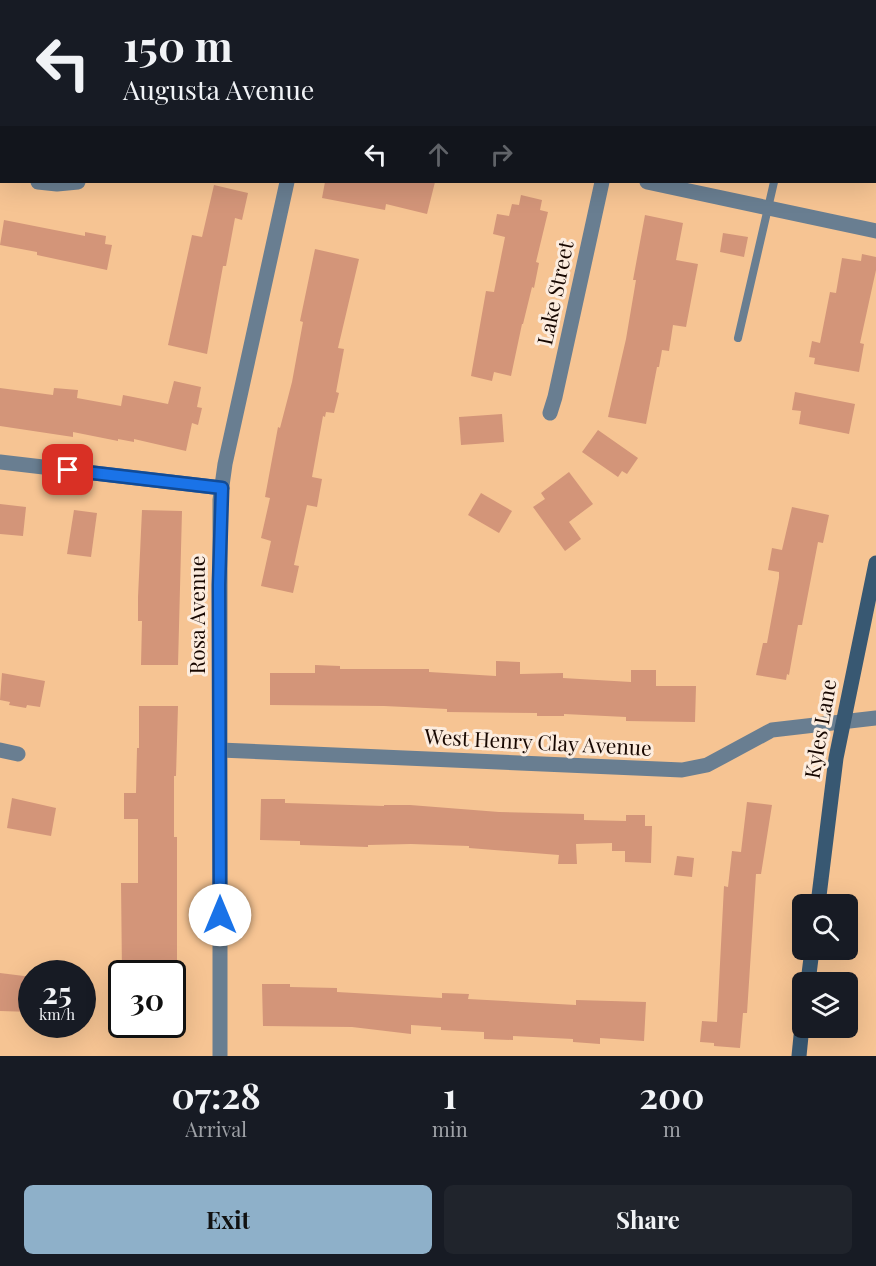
<!DOCTYPE html>
<style>
body{margin:0;font-family:"Playfair Display",serif;background:#20242c;color:#f1f3f6;height:100vh;display:flex;flex-direction:column;font-size:22px;white-space:nowrap}
*{box-sizing:border-box;margin:0}
p{font-size:20px;color:#9ea1a6}
.icon{flex:none;width:33px;height:33px;fill:none;stroke:currentColor;stroke-width:2;stroke-linecap:round;stroke-linejoin:round}
.map{position:relative;height:1056px;overflow:hidden}
.drawer{display:flex;flex-direction:column;background:#171b24;flex:1}
.drawer>*{flex:none}
.hud{position:absolute;left:0px;top:0px;width:876px;height:183px;box-shadow:0 6px 24px #0002;background:#171b24;color:#f1f3f6;overflow:hidden}
.fabs{position:absolute;left:792px;top:894px;display:grid;gap:12px}
.fabs a{display:grid;place-items:center;width:66px;height:66px;border-radius:9px;background:#171b24;box-shadow:0 6px 24px #0002;font-size:30px}
.speed{position:absolute;left:18px;top:960px;display:flex;gap:12px;font-size:30px;font-weight:700;text-align:center}
.speed>*{display:grid;place-content:center;width:78px;height:78px;border-radius:50%;background:#171b24;box-shadow:0 6px 24px #0002;line-height:1}
.speed small{font-size:15px;font-weight:400}
.speed .limit{border:3px solid #111;border-radius:9px;background:#fff;color:#111}
.pin{position:absolute;display:grid;place-items:center;width:51px;height:51px;color:#fff;margin:-26px;border-radius:12px;box-shadow:0 3px 9px #0006}
.me{position:absolute;width:66px;margin:-33px;rotate:0deg;stroke-linejoin:round;filter:drop-shadow(0 0 4px #0008)}
.turn{display:flex;align-items:center;gap:21px;height:126px;padding:0 24px;font-size:27px}
.turn .icon{width:78px;height:78px;stroke-width:2.5}
.turn b{display:block;font-size:42px;line-height:51px}
.lanes{display:flex;align-items:center;height:57px;padding:0 24px;background:#0003;justify-content:center;gap:30px;direction:ltr}
.lanes .off{opacity:.35}
.eta{display:flex;justify-content:space-evenly;align-items:center;height:102px;text-align:center}
.eta b{font-size:36px;font-weight:700;line-height:42px}
.cta{display:flex;gap:12px;margin-top:auto;padding:12px 24px}
.cta a{flex:1;height:69px;border-radius:9px;background:#8eb0c9;color:#111;font-size:24px;font-weight:700;line-height:69px;text-align:center}
.cta a+a{background:#20242c;color:#f1f3f6}
.map>svg:first-child{display:block}
.building{fill:#d39579}
.lines{fill:none;stroke-linecap:round;stroke-linejoin:round}
.service{stroke:#697e91;stroke-width:8}
.minor{stroke:#697e91;stroke-width:15}
.secondary{stroke:#385872;stroke-width:15}
.route-casing{stroke:#114b97;stroke-width:15}
.route{stroke:#1a73e8;stroke-width:10}
.labels{text-anchor:middle;stroke-width:6;stroke-linejoin:round;paint-order:stroke}
.street-label{font-size:21px;fill:#170700;stroke:#fcecde}
</style>
<div class="map">
<svg width="876" height="1056" viewBox="0 0 876 1056">
<rect width="100%" height="100%" fill="#f6c493"/>
<g class="building">
<path d="M 325,182 L 435,182 L 427,214 L 386,204 L 385,210 L 322,198 Z"/>
<path d="M 214,185 L 248,193 L 242,220 L 235,218 L 226,266 L 223,266 L 207,354 L 168,345 L 192,235 L 202,237 Z"/>
<path d="M 521,195 L 542,200 L 540,210 L 548,212 L 536,262 L 539,263 L 534,288 L 532,287 L 523,324 L 522,324 L 511,376 L 494,372 L 492,381 L 471,376 L 486,291 L 494,292 L 505,237 L 493,234 L 497,214 L 509,216 L 512,204 L 519,205 Z"/>
<path d="M 645,215 L 683,223 L 676,260 L 698,264 L 686,327 L 673,325 L 669,351 L 662,350 L 659,367 L 657,367 L 646,424 L 608,417 L 626,339 L 636,280 L 633,280 Z"/>
<path d="M 4,220 L 85,236 L 85,232 L 106,236 L 105,244 L 112,245 L 107,270 L 37,255 L 37,252 L 0,245 Z"/>
<path d="M 723,233 L 748,237 L 744,257 L 720,252 Z"/>
<path d="M 315,249 L 359,259 L 338,348 L 344,349 L 336,392 L 339,393 L 334,413 L 326,412 L 325,417 L 323,416 L 312,477 L 322,479 L 317,507 L 307,505 L 294,565 L 299,566 L 293,593 L 261,586 L 271,541 L 261,538 L 270,498 L 265,497 L 278,427 L 280,428 L 292,382 L 303,322 L 300,321 Z"/>
<path d="M 862,254 L 876,257 L 876,270 L 860,343 L 864,344 L 859,372 L 814,364 L 815,358 L 809,357 L 812,341 L 820,343 L 830,292 L 836,293 L 842,258 L 861,261 Z"/>
<path d="M 174,381 L 201,387 L 197,407 L 202,408 L 198,425 L 192,423 L 186,451 L 134,439 L 134,442 L 118,439 L 118,441 L 73,432 L 73,437 L 0,426 L 0,388 L 53,395 L 54,388 L 78,390 L 77,398 L 121,406 L 123,395 L 168,404 Z"/>
<path d="M 795,392 L 855,404 L 849,434 L 799,424 L 801,411 L 792,410 Z"/>
<path d="M 502,414 L 504,442 L 461,445 L 459,417 Z"/>
<path d="M 598,430 L 638,458 L 627,474 L 622,471 L 618,477 L 582,452 Z"/>
<path d="M 569,472 L 593,504 L 569,522 L 581,539 L 565,551 L 533,507 L 545,499 L 541,493 Z"/>
<path d="M 481,493 L 512,511 L 499,533 L 468,515 Z"/>
<path d="M 0,504 L 26,507 L 23,536 L 0,534 Z"/>
<path d="M 792,507 L 829,515 L 823,543 L 818,542 L 802,625 L 798,625 L 789,675 L 787,674 L 786,680 L 756,675 L 763,643 L 767,643 L 779,578 L 779,572 L 768,570 L 772,548 L 782,550 Z"/>
<path d="M 74,510 L 97,513 L 91,557 L 67,554 Z"/>
<path d="M 142,510 L 182,511 L 178,665 L 141,665 L 142,621 L 138,621 L 138,597 Z"/>
<path d="M 496,661 L 520,662 L 520,674 L 563,673 L 563,678 L 631,682 L 631,670 L 656,670 L 656,686 L 696,686 L 695,722 L 626,721 L 626,717 L 564,714 L 564,716 L 537,716 L 537,713 L 447,712 L 447,709 L 384,706 L 270,705 L 270,673 L 315,673 L 315,665 L 340,666 L 340,669 L 429,669 L 429,672 L 496,676 Z"/>
<path d="M 2,673 L 45,681 L 40,707 L 27,705 L 26,708 L 9,705 L 10,702 L 0,700 Z"/>
<path d="M 139,706 L 178,706 L 176,776 L 174,776 L 174,837 L 177,837 L 177,974 L 122,974 L 121,883 L 138,883 L 138,819 L 124,819 L 124,793 L 136,793 L 137,748 L 139,748 Z"/>
<path d="M 12,798 L 56,808 L 51,836 L 7,828 Z"/>
<path d="M 261,799 L 285,799 L 285,803 L 384,806 L 384,805 L 410,805 L 499,812 L 584,814 L 584,820 L 626,821 L 626,815 L 645,815 L 645,826 L 652,826 L 651,863 L 625,862 L 625,851 L 612,851 L 612,843 L 576,844 L 577,864 L 558,864 L 559,855 L 469,848 L 469,846 L 411,844 L 368,845 L 368,847 L 300,845 L 300,841 L 260,840 Z"/>
<path d="M 747,802 L 772,805 L 761,874 L 756,874 L 747,1013 L 743,1013 L 740,1048 L 714,1046 L 714,1043 L 700,1042 L 702,1021 L 717,1022 L 724,886 L 728,887 L 732,851 L 741,852 Z"/>
<path d="M 677,856 L 694,858 L 692,877 L 674,875 Z"/>
<path d="M 0,973 L 32,977 L 32,1012 L 0,1011 Z"/>
<path d="M 262,984 L 290,984 L 290,987 L 337,988 L 337,992 L 442,998 L 442,993 L 469,994 L 468,999 L 576,1005 L 576,1000 L 646,1002 L 644,1041 L 600,1038 L 600,1044 L 573,1042 L 573,1039 L 513,1036 L 513,1040 L 484,1039 L 484,1032 L 441,1030 L 441,1027 L 411,1025 L 411,1034 L 352,1027 L 263,1026 Z"/>
</g>
<g class="lines">
<g class="service">
<path d="M 0,143 L 2,139"/>
<path d="M 738,338 L 774,182"/>
</g>
<g class="minor">
<path d="M 331,2 L 332,0"/>
<path d="M 641,2 L 641,0"/>
<path d="M 0,171 L 2,171"/>
<path d="M 38,182 L 57,184 L 78,182"/>
<path d="M 647,182 L 876,231"/>
<path d="M 550,413 L 555,397 L 602,182"/>
<path d="M 0,462 L 222,488"/>
<path d="M 0,750 L 18,754"/>
<path d="M 220,750 L 682,770 L 707,765 L 772,730 L 876,718"/>
<path d="M 220,1056 L 220,500 L 225,464 L 287,182"/>
</g>
<g class="secondary">
<path d="M 818,904 L 836,758 L 876,563"/>
<path d="M 808,982 L 812,950"/>
<path d="M 799,1056 L 802,1026"/>
</g>
</g>
<g class="lines">
<g class="route-casing">
<path id="route" d="M 68,470 L 222,488 L 219,585 L 220,915"/>
</g>
<use href="#route" class="route"/>
</g>
<g class="labels">
<g class="street-label">
<text transform="translate(556 293) rotate(-78)" y="7">Lake Street</text>
<text transform="translate(198 615) rotate(-90)" y="7">Rosa Avenue</text>
<text transform="translate(821 729) rotate(-80)" y="7">Kyles Lane</text>
<text transform="translate(538 743) rotate(3)" y="7">West Henry Clay Avenue</text>
</g>
</g>
</svg>
<div class="fabs">
<a><svg class="icon" aria-label="search" viewBox="0 0 24 24"><circle cx="10" cy="10" r="6"/><path d="M15 15l6 6"/></svg></a>
<a><svg class="icon" aria-label="layers" viewBox="0 0 24 24"><path d="M12 4l9 5-9 5-9-5zM3 14l9 5 9-5"/></svg></a>
</div>
<div class="speed"><div>25<small>km/h</small></div><div class="limit">30</div></div>
<div class="pin" style="left:68px;top:470px;background:#d93025"><svg class="icon" aria-label="arrive" viewBox="0 0 24 24"><path d="M6 21V4h12l-3 4 3 4H6"/></svg></div>
<svg class="me" style="left:220px;top:915px" viewBox="-20 -20 40 40"><circle r="19" fill="#fff"/><path d="M0-13L10 11 0 6-10 11z" fill="#1a73e8"/></svg>
<div class="hud">
<div class="turn"><svg class="icon" aria-label="left" viewBox="0 0 24 24"><path d="M17 20v-9H6M10 6l-5 5 5 5"/></svg><div><b>150 m</b>Augusta Avenue</div></div>
<div class="lanes"><svg class="icon" aria-label="left" viewBox="0 0 24 24"><path d="M17 20v-9H6M10 6l-5 5 5 5"/></svg><svg class="icon off" aria-label="ahead" viewBox="0 0 24 24"><path d="M12 20V5M6 11l6-6 6 6"/></svg><svg class="icon off" aria-label="right" viewBox="0 0 24 24"><path d="M7 20v-9h11M14 6l5 5-5 5"/></svg></div>
</div>
</div>
<section class="drawer">
<div class="eta">
<div><b>07:28</b><p>Arrival</p></div>
<div><b>1</b><p>min</p></div>
<div><b>200</b><p>m</p></div>
</div>
<div class="cta"><a>Exit</a><a>Share</a></div>
</section>
